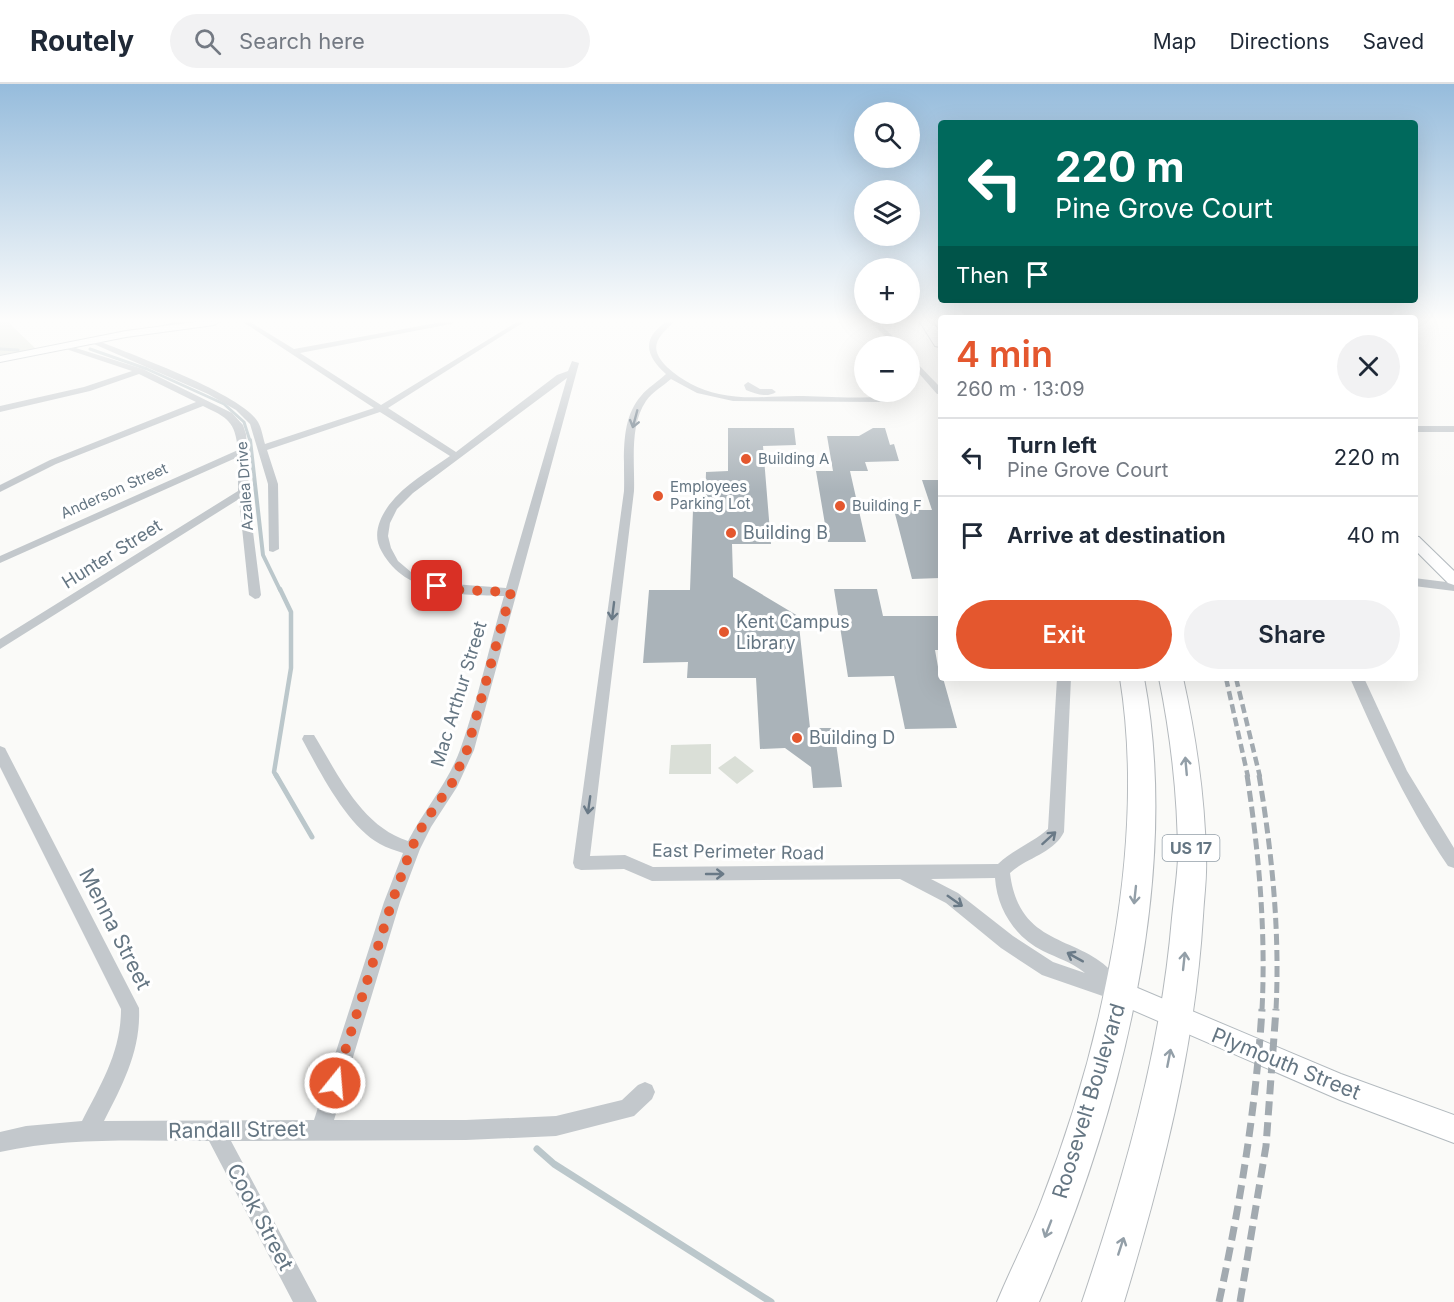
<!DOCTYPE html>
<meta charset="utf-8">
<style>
body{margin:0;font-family:Inter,sans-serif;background:#f2f2f3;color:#1f2937;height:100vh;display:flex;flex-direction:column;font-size:22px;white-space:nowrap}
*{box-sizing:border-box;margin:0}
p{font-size:20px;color:#747a83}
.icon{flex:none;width:33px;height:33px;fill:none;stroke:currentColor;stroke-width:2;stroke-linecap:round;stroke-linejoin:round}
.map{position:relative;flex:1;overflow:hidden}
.side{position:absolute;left:938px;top:231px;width:480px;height:366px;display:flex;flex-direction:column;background:#fff;border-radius:6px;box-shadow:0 6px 24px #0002}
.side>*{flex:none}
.banner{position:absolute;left:938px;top:36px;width:480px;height:183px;border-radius:6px;box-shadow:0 6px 24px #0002;background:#00695c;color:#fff;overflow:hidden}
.fabs{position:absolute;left:854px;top:18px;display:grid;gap:12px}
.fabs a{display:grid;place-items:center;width:66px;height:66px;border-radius:50%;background:#fff;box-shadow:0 6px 24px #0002;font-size:30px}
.pin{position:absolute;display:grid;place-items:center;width:51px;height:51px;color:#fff;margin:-26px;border-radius:12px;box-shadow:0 3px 9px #0006}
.me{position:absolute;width:66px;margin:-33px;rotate:17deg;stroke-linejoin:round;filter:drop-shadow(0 0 4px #0008)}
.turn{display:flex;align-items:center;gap:21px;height:126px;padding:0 18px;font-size:27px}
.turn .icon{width:78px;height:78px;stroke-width:2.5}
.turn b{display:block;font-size:42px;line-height:51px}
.then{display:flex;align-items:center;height:57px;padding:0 18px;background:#0003;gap:12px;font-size:22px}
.round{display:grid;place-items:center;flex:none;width:63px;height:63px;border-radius:32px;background:#f2f2f3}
.overview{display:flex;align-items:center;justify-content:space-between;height:102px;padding:0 18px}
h1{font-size:36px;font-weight:600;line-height:45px;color:#e4572e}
.action{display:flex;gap:12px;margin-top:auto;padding:12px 18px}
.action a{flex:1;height:69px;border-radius:36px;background:#e4572e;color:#fff;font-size:24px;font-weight:600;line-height:69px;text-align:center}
.action a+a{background:#f2f2f3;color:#1f2937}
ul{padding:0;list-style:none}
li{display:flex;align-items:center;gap:18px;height:78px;padding:0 18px;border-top:2px solid #e0e1e3}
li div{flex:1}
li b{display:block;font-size:22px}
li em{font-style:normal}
header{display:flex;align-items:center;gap:36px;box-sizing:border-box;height:84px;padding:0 30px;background:#fff;border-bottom:2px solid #e0e1e3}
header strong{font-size:28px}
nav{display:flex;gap:33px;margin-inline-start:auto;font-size:21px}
.search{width:420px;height:54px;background:#f2f2f3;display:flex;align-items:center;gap:15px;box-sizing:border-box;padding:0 21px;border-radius:33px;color:#747a83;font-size:22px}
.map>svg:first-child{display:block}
.green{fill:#dadfd7}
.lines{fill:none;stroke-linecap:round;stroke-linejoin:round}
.stream-far4{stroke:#bbc7cb;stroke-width:3}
.stream-far3{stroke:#bbc7cb;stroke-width:4}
.stream-far2{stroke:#bbc7cb;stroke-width:4.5}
.stream-far1{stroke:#bbc7cb;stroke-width:5}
.stream{stroke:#bbc7cb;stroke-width:7}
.building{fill:#aab3b9}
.secondary-casing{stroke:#b3babf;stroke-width:2}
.highway-casing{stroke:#b4b9bd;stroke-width:2}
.street{fill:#c3c8cc;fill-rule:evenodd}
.secondary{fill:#fff;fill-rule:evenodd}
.highway{fill:#fff;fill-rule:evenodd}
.rail-far2{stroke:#a2aab0;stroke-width:4.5;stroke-dasharray:9 4.5;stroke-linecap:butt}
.rail-far1{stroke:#a2aab0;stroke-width:5;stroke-dasharray:11 5;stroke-linecap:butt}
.rail{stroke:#a2aab0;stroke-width:7;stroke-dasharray:14 7;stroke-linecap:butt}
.oneway{stroke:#6a7a87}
.oneway2{stroke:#939fa8}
.route{stroke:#e4572e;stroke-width:10;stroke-dasharray:0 18}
.poi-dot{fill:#e4572e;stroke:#fff;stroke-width:2}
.labels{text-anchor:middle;stroke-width:6;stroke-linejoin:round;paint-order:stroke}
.far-poi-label{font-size:15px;fill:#657683;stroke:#fff;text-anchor:start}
.far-street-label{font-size:15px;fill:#657683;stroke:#fff}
.shield{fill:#fff;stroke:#939fa8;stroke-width:1.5}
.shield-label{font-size:16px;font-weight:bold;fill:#657683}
.poi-label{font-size:18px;fill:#657683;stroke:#fff;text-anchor:start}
.street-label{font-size:18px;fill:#657683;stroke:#fff}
.near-street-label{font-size:21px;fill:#657683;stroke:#fff}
</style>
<header>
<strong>Routely</strong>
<div class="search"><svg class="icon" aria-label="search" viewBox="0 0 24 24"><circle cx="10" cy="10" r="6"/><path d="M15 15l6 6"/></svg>Search here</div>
<nav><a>Map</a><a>Directions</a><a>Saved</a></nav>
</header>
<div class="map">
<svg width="1454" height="1218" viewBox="0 0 1454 1218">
<rect width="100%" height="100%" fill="#fafaf8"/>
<g class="green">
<path d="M 0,238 L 8,238 L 36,265 L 0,272 Z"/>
<path d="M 711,660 L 711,690 L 669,690 L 671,661 Z"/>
<path d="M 735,672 L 754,687 L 737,700 L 718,684 Z"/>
</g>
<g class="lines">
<g class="stream-far4">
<path d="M 0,265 L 18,266"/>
<path d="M 90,265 L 147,285 L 224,320 L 244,338 L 250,357"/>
</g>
<path class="stream-far3" d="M 250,356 L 263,471 L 280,506"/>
<path class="stream-far2" d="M 277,693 L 274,688 L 291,584 L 291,528 L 280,505"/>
<path class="stream-far1" d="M 276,691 L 312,753"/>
<path class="stream" d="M 537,1065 L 554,1080 L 771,1218"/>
</g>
<g class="building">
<path d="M 728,344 L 794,344 L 796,361 L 763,362 L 771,460 L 732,460 L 733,493 L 798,532 L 810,644 L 834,644 L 842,703 L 813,704 L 811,683 L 785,664 L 760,665 L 756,594 L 687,594 L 688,578 L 643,579 L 649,506 L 690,506 L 693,426 L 705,426 L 706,388 L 728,387 Z"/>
<path d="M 873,344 L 885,344 L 890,361 L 894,360 L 899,377 L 865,378 L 868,387 L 850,387 L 866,458 L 828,458 L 816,387 L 833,387 L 827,352 L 859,352 Z"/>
<path d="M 922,396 L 940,396 L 940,494 L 912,495 L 894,426 L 932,426 Z"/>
<path d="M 834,505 L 877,505 L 883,532 L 940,532 L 940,566 L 935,566 L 940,594 L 943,594 L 957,644 L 905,645 L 894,592 L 848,593 Z"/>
</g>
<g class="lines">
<g class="secondary-casing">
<g id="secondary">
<path d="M 195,238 L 219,238 L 214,241 L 126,253 L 0,278 L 0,272 L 126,247 Z"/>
<path d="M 1414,452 L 1419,453 L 1454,487 L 1454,501 L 1448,499 L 1414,465 Z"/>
<path d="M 1121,897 L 1341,990 L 1454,1031 L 1454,1059 L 1340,1016 L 1112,917 L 1109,909 L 1112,901 Z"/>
</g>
</g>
<g class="highway-casing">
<g id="highway">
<path d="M 920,238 L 933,238 L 940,249 L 940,263 L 935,262 Z"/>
<path d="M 1120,594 L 1144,594 C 1182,796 1119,1033 1039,1218 L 997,1218 C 1011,1184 1028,1152 1041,1118 C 1102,962 1147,761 1120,594 Z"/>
<path d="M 1159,594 L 1183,594 C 1196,653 1205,713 1206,774 C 1207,793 1204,813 1203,832 C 1195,965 1162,1092 1124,1218 L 1082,1218 C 1124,1093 1161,966 1172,834 C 1174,814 1177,794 1178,775 C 1178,714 1171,653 1159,594 Z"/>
</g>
</g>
<g class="street">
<path d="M 173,238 L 183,238 L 149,249 L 145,247 Z"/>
<path d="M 243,238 L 250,238 L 294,265 L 442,238 L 454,238 L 451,240 L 300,269 L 381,321 L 517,238 L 524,238 L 388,324 L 456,368 L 557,291 L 568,287 L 572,277 L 579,279 L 474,666 L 457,703 L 431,743 L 420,765 L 400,818 L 334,1036 L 466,1036 L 556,1032 L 622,1016 L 638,1001 L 645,998 L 652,1001 L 655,1008 L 652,1015 L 634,1032 L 556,1052 L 466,1056 L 231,1057 L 317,1218 L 293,1218 L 209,1057 C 140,1057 68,1053 0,1068 L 0,1048 L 26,1042 L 82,1037 C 101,1000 121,968 121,925 L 0,683 L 0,662 L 5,664 L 7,668 L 139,924 C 141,966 123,1000 104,1037 L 314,1036 L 384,818 L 403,769 C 395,766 387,764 380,760 C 347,742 320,688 302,655 L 304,651 L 314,651 C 338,690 361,742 408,757 C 424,726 448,699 460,666 C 478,616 489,563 504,512 C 460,511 406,511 382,468 C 372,452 379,435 389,421 C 405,400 429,387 450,372 L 380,328 L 267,366 L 278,400 L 279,465 L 273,468 L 269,467 L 268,400 L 250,340 L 236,326 L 208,310 L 87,257 L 94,255 C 129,270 241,309 258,338 C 262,345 263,354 265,360 L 374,324 ZM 567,294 L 506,504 L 440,499 L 411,488 L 398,477 L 391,464 L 388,452 L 390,439 L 397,425 L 413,409 Z"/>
<path d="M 666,238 L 674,238 C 658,253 647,263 667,283 C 681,296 700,306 719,310 C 745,316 771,312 797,312 C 830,312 881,318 909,306 L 910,308 L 899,315 L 882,318 L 733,317 L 697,309 L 671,295 C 663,302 652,308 646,317 C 629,342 635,379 634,407 L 590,772 L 625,771 L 653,783 L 998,780 C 1013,766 1032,759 1048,745 L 1057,594 L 1071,594 L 1064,748 C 1054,769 1026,774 1010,789 C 1020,871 1090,847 1122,901 L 1126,903 L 1129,909 L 1126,915 L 1120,918 L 1042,891 L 1001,864 L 946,819 L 900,795 L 652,797 L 624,785 L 581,786 L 575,784 L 573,779 L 624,407 C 625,376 619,337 641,312 C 648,303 658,298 666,290 C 646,272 641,255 666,238 ZM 995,794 C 997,825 1015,853 1043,867 C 1057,874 1072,878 1085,889 L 1053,878 L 1013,852 L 958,809 L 931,795 Z"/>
<path d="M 870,238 L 877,238 L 904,262 L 896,262 Z"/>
<path d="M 63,260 L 143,285 L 232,329 L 243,341 L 246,350 L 249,384 L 248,408 L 261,511 L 259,514 L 255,515 L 249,511 L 239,415 L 0,565 L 0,555 L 238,407 L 238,373 L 0,479 L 0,472 L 238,366 C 235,337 228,334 203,322 L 56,380 L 0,408 L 0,401 L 50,376 L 196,318 L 139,290 L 90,307 L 0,328 L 0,322 L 84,303 L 132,287 L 63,264 Z"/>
<path d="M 909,271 L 940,303 L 940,310 L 937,310 L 909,278 Z"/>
<path d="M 748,298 L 760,305 L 772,305 L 776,308 C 767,314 756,310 746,306 L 744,301 Z"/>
<rect x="1414" y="342" width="40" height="6"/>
<path d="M 1414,494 L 1454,499 L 1454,507 L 1414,502 Z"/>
<path d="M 1350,594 L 1364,594 L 1407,687 L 1454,764 L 1454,784 L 1448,782 C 1408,723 1378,659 1350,594 Z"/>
</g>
<use href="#secondary" class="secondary"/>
<use href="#highway" class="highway"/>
<g class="rail-far2">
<path d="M 1226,594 L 1248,693"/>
<path d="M 1236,594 L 1260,693"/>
</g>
<g class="rail-far1">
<path d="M 1247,691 C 1259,769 1266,848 1262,926"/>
<path d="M 1259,691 C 1272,769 1280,847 1276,926"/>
</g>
<g class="rail">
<path d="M 1219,1218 C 1240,1121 1256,1024 1262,925"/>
<path d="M 1240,1218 L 1266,1062 L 1276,925"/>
</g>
</g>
<defs><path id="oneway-shaft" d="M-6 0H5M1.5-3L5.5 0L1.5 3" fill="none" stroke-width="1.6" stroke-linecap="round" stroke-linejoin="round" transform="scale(1.5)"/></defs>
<g class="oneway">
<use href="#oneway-shaft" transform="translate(635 335) rotate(105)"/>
<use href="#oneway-shaft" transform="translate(613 527) rotate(97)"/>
<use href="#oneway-shaft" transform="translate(589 721) rotate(98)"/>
<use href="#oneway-shaft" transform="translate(1049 754) rotate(-42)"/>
<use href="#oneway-shaft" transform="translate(715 790)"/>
<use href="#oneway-shaft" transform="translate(955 817) rotate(35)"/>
<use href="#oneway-shaft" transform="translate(1075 873) rotate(-151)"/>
</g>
<g class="oneway2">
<use href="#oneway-shaft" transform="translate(1186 682) rotate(-95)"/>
<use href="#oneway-shaft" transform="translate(1135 811) rotate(96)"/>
<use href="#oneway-shaft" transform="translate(1184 877) rotate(-84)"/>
<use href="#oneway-shaft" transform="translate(1169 974) rotate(-79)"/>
<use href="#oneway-shaft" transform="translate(1048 1145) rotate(111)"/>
<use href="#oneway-shaft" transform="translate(1121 1162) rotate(-72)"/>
</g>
<linearGradient id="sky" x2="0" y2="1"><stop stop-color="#96bcdc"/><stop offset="0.58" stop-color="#fdfdfc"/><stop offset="1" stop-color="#fdfdfc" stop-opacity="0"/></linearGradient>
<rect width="1454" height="408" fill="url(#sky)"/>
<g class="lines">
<path class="route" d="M 335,999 L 392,818 L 411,765 L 424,739 L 452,699 L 467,666 L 511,508 L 459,506 L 437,502"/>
</g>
<g class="poi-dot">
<circle cx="746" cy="375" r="6"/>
<circle cx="658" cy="412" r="6"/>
<circle cx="840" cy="422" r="6"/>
<circle cx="731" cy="449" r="6"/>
<circle cx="724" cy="548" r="6"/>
<circle cx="797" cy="654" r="6"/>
</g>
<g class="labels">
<g class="far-poi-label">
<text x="758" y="380">Building A</text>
<text x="670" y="408">Employees<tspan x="670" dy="17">Parking Lot</tspan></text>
<text x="852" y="427">Building F</text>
</g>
<g class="far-street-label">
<text transform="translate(245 402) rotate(-94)" y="5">Azalea Drive</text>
<text transform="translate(114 407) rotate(-24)" y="5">Anderson Street</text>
</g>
<rect class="shield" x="1162.5" y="751" width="57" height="26" rx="4.5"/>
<g class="shield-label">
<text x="1191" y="770">US 17</text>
</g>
<g class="poi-label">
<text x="743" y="455">Building B</text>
<text x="736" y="544">Kent Campus<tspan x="736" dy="21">Library</tspan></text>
<text x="809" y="660">Building D</text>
</g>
<g class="street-label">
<text transform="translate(112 470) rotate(-32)" y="6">Hunter Street</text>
<text transform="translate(459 610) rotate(-73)" y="6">Mac Arthur Street</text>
<text transform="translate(738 768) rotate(1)" y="6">East Perimeter Road</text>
</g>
<g class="near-street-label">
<text transform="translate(115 845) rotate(63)" y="7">Menna Street</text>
<text transform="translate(1286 980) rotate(22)" y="7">Plymouth Street</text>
<text transform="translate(1089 1017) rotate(-73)" y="7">Roosevelt Boulevard</text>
<text transform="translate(237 1046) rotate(-1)" y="7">Randall Street</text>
<text transform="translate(260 1133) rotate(62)" y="7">Cook Street</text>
</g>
</g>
</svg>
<div class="fabs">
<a><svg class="icon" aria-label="search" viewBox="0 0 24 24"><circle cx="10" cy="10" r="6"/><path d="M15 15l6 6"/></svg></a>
<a><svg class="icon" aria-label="layers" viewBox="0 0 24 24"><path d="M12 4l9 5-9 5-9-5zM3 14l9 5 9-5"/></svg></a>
<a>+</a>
<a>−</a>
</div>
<div class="pin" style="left:437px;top:502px;background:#d93025"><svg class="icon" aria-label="arrive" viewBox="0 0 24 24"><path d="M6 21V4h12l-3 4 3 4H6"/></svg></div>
<svg class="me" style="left:335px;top:999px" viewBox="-20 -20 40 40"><circle r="17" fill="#e4572e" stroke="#fff" stroke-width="3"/><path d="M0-11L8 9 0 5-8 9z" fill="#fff"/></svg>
<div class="banner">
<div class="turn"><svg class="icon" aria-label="left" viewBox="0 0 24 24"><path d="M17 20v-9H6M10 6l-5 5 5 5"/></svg><div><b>220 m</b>Pine Grove Court</div></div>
<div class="then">Then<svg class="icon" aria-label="arrive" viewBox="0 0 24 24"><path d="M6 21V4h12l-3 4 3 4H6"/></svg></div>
</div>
<section class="side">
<div class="overview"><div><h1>4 min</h1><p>260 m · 13:09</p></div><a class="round"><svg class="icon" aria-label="close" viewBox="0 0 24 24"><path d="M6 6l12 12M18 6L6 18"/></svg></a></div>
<ul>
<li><svg class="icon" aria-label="left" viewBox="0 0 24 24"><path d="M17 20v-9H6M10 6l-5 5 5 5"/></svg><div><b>Turn left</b><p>Pine Grove Court</p></div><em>220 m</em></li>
<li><svg class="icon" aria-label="arrive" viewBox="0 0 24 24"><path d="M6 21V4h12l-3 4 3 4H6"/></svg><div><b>Arrive at destination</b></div><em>40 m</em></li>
</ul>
<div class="action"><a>Exit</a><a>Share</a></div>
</section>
</div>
